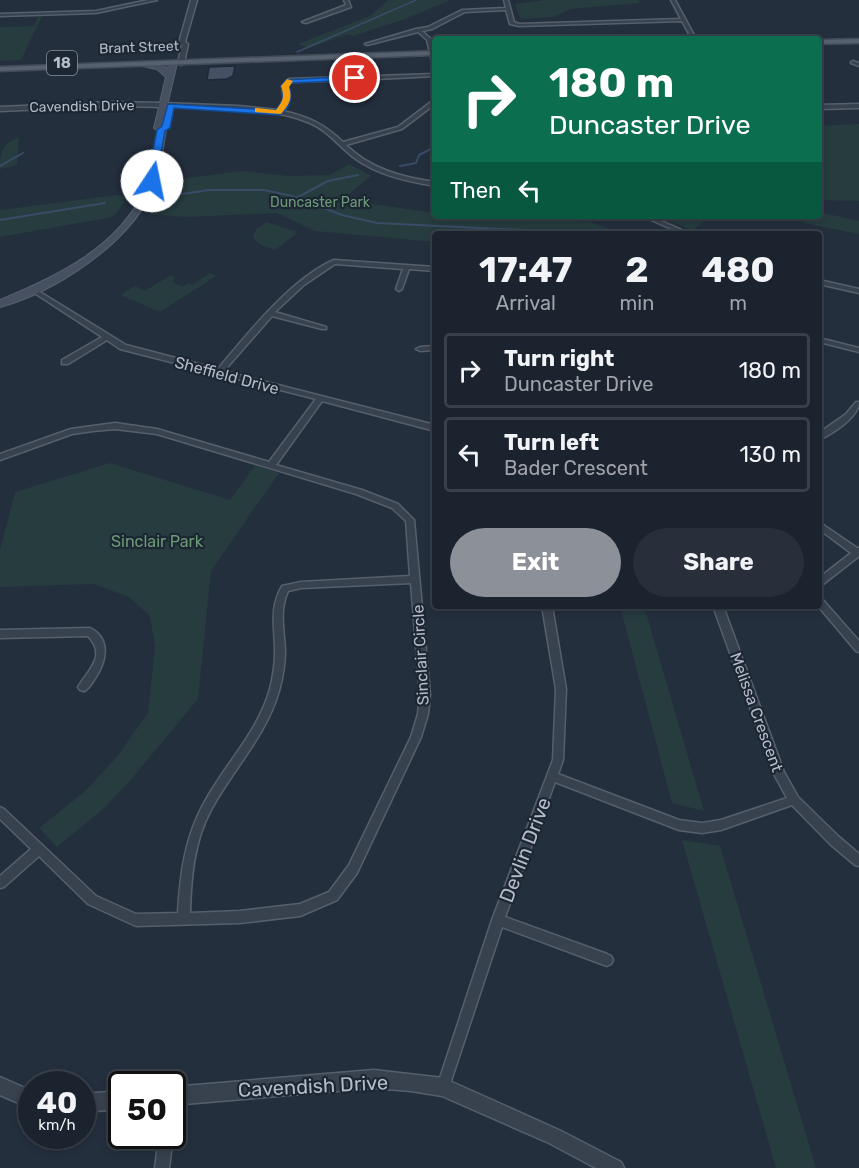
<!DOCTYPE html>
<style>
body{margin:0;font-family:Rubik,sans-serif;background:#282f3a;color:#f1f3f6;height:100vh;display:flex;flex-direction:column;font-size:22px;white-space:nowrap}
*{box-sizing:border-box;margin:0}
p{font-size:20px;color:#a0a4aa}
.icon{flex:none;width:33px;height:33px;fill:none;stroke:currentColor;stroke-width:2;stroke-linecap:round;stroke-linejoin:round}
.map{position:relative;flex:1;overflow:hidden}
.details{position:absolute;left:432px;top:231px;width:390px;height:378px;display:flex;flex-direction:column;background:#1b232e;border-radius:6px;box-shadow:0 3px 9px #0003,0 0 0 2px #39404a}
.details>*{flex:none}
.hud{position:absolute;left:432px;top:36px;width:390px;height:183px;border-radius:6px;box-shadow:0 3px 9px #0003,0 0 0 2px #39404a;background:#0b6e4f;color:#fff;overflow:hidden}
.speed{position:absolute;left:18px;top:1071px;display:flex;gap:12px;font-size:30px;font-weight:700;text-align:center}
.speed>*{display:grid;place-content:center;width:78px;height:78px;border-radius:50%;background:#1b232e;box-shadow:0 3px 9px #0003,0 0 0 2px #39404a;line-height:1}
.speed small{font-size:15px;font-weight:400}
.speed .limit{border:3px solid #111;border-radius:9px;background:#fff;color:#111}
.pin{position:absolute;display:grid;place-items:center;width:51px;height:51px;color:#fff;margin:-26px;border:3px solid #fff;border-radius:50%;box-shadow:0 2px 6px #0007}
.me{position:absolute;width:66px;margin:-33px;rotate:11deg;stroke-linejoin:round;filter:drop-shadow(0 0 4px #0008)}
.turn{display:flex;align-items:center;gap:21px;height:126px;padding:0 18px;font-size:27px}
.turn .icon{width:78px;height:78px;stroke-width:2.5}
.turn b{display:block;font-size:42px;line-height:51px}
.then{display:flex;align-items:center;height:57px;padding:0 18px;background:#0003;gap:12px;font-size:22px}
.eta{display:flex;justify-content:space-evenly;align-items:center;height:102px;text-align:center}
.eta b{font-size:36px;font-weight:700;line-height:42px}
.cta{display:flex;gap:12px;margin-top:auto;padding:12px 18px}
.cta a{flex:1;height:69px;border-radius:36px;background:#8c9099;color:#fff;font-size:24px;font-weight:700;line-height:69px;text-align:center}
.cta a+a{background:#282f3a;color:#f1f3f6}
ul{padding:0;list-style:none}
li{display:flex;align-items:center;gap:18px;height:75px;margin:0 12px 9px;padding:0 6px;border:3px solid #39404a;border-radius:6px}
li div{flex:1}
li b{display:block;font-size:22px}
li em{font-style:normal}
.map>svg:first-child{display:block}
.green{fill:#263c3f}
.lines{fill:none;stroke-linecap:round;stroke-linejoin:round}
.stream-far1{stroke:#394c67;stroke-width:1.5}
.stream{stroke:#394c67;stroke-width:2}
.building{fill:#455162;stroke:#1f2835;stroke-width:1.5}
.minor-casing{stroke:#565f6c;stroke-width:3}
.tertiary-casing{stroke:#565f6c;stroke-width:3}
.secondary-casing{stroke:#565f6c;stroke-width:2}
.primary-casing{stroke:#414a57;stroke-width:3}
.minor{fill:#38414e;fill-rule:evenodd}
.tertiary{fill:#38414e;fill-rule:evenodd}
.secondary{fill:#465061;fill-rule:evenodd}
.primary{fill:#56606e;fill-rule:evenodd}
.route{fill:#1a73e8;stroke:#114b97;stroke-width:1.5}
.slow{fill:#f59e0b}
.labels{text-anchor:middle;stroke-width:4.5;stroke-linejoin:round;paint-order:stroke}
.far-street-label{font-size:14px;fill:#b4bcc9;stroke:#1d2633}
.far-park-label{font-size:14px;fill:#6b9a76;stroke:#1d2633}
.shield{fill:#1d2633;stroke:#878f9c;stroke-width:1.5}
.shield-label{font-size:15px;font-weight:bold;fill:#b4bcc9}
.street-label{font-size:16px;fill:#b4bcc9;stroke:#1d2633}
.park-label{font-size:16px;fill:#6b9a76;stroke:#1d2633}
.near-street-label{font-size:20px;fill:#b4bcc9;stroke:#1d2633}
</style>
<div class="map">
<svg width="859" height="1168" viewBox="0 0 859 1168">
<rect width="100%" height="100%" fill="#242f3e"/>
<g class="green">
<path d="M 388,0 L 451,0 L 405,19 L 353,36 L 348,34 L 309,48 L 298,44 L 370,16 Z"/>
<path d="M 544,0 L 638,0 L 641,3 L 571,9 L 553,17 L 521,19 L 515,4 Z"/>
<path d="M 39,16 L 42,16 L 21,60 L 0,61 L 0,27 L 34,26 Z"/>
<path d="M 859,124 L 859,201 L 819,200 L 819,126 Z"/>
<path d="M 19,137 L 17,165 L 0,169 C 0,150 2,145 19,137 Z"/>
<path d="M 349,164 L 371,176 L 348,195 L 366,203 L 435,213 L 435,216 L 510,218 L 510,216 L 529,216 L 530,218 L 591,222 L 622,234 L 435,234 L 435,242 L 315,231 L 277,213 L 186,217 L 150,214 L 164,181 L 242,171 L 288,176 L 330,175 Z"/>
<path d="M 126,194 L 124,203 L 113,217 L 0,237 L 0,210 Z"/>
<path d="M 819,212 L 859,221 L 859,234 L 803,223 L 809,216 L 819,216 Z"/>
<path d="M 656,216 L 711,216 L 693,230 Z"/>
<path d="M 266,222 L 295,231 L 296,234 L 275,250 L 261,245 L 253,238 L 256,229 Z"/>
<path d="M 210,273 L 216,276 L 160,312 L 121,295 L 135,286 L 145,291 L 171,275 L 175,277 L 172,282 L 183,287 L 189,283 L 192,285 Z"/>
<path d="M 110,463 L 230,500 L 255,465 L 279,473 L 211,571 L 198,699 L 129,782 L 103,809 L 57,847 L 39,828 L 83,793 L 117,757 L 148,713 L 155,647 L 150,616 L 129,597 L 94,584 L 0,587 L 0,550 L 15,492 Z"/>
<path d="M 620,606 L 644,606 L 704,811 L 672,803 Z"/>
<path d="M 682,840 L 720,846 L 816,1168 L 776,1168 Z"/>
</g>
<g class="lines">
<path class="stream-far1" d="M 297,52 L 416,0"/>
<g class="stream">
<path d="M 0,166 L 23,153"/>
<path d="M 400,166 L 416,163 L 419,155 L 435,147"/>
<path d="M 175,195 L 209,190 L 264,190 L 292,196 L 342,215 L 377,223 L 606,234"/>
<path d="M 296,198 L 328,181 L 358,175"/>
<path d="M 0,220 L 105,203"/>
</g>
</g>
<path class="building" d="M 235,66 L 233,76 L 227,79 L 207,80 L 209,67 Z"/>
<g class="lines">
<g class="minor-casing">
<g id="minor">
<path d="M 148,0 L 157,0 L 96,13 L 0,16 L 0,14 L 96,11 Z"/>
<path d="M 344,0 L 348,0 L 351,7 L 306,23 L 302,22 L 346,5 Z"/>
<path d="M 504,0 L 508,0 L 514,22 L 519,24 L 681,19 L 671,0 L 675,0 L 696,39 L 692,39 L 682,21 L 519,26 L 510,24 L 506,10 L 465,12 L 432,29 L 422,31 L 431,39 L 435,56 L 435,68 L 433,67 L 427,40 L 418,32 L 367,45 L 365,44 L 416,29 L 428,27 L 462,10 L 506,8 Z"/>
<path d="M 853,61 L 859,63 L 859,66 L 851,63 L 851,62 Z"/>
<path d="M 435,74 L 435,76 L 358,80 L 360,96 L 357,98 L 354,96 L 353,80 L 290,82 L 288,86 L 289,100 L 283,111 C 309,117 324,124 343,142 L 398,127 L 435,99 L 435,104 L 402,129 L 346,145 C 371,169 401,177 435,182 L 435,186 C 406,181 377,175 353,157 C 339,146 327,130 310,123 C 267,105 211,109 164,107 L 161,105 L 164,103 L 238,106 L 278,110 L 284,100 L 282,86 L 289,79 Z"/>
<path d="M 859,104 L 859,108 L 819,109 L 819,105 Z"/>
<path d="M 642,216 L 650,216 L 691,234 L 683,234 Z"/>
<path d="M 334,260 L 435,267 L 435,271 L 409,269 L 402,289 L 399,291 L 396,289 L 403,269 L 335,264 L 304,285 L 275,312 L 326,327 L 326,329 L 322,329 L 272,316 L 224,371 L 435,425 L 435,431 L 322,401 L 276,465 L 362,490 L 398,504 L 414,520 L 430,695 L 428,714 L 421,737 L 357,873 L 337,900 L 300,916 L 240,923 L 136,926 L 88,904 L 39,856 L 4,887 L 0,888 L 0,876 L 31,849 L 0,819 L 0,807 L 4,809 L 96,896 L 136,914 L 178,913 C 180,875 185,837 204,803 C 225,764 258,732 270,689 C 273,677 275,665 275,652 C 275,627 269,609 282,586 L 301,582 L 410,576 L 406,521 L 392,508 L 356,494 L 157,434 L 115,429 L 93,431 L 72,434 L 0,460 L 0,454 L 71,429 L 115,423 L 157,429 L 269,462 L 316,399 L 120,349 L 107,340 L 68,364 L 62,364 L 62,360 L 102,337 L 30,290 L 31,289 L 35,289 L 126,345 L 218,369 C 247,334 292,278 334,260 ZM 411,583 L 420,695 L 418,714 L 411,737 L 349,865 L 329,892 L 300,904 L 240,911 L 190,913 C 191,878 194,841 211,810 C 233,769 266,736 279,691 C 283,677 285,663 285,650 C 284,630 279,610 288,591 L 301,588 Z"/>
<path d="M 819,280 L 859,289 L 859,293 L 819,284 Z"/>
<path d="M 819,338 L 859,348 L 859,352 L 819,342 Z"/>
<path d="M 435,346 L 435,350 L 420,351 L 416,349 L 420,347 Z"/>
<path d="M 856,402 L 859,402 C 859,417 832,434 819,440 L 819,433 L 846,414 Z"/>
<path d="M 819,522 L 857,548 L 859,548 L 859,556 L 822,585 L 819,586 L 819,578 L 851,553 L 819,529 Z"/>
<path d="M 819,598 L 822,599 L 859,641 L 859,652 L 856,651 L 818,606 Z"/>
<path d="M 542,606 L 552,606 L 566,689 L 563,760 L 558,774 L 679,820 L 702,823 L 721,820 L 787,798 L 774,774 L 713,606 L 723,606 L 784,772 L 798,797 L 838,836 L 859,854 L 859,866 L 855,865 L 830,844 L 792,805 L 721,830 L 702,833 L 679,830 L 555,782 L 505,917 L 607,954 L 611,956 L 613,960 L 611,964 L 607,966 L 502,927 L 449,1087 L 448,1092 L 443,1093 L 438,1092 L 437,1087 L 492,920 L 553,760 L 556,689 Z"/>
<path d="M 90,628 C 112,639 106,663 94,680 C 92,683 88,690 84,691 C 83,691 81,690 80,690 L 78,687 C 89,669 107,656 88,636 L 0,638 L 0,630 Z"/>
<path d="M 159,1136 L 173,1136 L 169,1168 L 155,1168 Z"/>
</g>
</g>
<g class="tertiary-casing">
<g id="tertiary">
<path d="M 191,0 L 197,0 L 185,42 L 188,44 L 184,63 L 181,65 L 178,63 L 182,45 L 179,43 Z"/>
<path d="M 113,102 L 164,103 L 167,105 L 164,107 L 113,106 L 0,111 L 0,107 Z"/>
<path d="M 374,1070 L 443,1078 L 561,1131 L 621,1162 L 624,1168 L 596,1168 L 549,1143 L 442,1096 L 411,1091 L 374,1088 L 172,1105 L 172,1087 Z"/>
<path d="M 0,1077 L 32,1091 L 32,1109 L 0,1095 Z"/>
<path d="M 122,1091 L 122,1109 L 82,1112 L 82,1094 Z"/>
</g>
</g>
<g class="secondary-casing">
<path id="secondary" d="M 170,61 L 177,63 L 162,127 L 166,130 C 162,151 161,174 151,193 C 127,245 54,292 0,307 L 0,300 C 54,278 120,247 144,190 C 152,171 153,151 158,131 L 154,128 L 166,77 L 157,69 L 132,64 C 142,60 159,63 168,69 Z"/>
</g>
<g class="primary-casing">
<g id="primary">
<path d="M 859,39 L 859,43 L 819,44 L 819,40 Z"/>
<path d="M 435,51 L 435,55 L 0,71 L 0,67 Z"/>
</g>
</g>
<use href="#minor" class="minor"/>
<use href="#tertiary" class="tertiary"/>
<use href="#secondary" class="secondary"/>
<use href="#primary" class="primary"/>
</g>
<path class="route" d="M 355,76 L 359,78 L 358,80 L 291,83 L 289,86 C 293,98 290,109 279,115 L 174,108 L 170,128 L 165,131 L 156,181 L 152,183 L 147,181 L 157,130 L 162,126 L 168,104 L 276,110 C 283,101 285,97 281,86 L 286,80 Z"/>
<path class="slow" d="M 287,79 L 293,81 L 289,87 C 293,99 289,104 281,114 L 255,112 L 255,108 L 257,108 L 276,110 C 283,101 285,97 281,86 Z"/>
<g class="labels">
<g class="far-street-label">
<text transform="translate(139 47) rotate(-2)" y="5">Brant Street</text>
<text transform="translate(82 106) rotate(-1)" y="5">Cavendish Drive</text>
</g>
<g class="far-park-label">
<text x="320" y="207">Duncaster Park</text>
</g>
<rect class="shield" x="47" y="51" width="30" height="24" rx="4.5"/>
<g class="shield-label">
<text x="62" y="68">18</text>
</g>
<g class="street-label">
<text transform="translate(227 375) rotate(15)" y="6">Sheffield Drive</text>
<text transform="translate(420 655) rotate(-93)" y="6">Sinclair Circle</text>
<text transform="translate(757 712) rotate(70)" y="6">Melissa Crescent</text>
</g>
<g class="park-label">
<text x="157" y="547">Sinclair Park</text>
</g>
<g class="near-street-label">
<text transform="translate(525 850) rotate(-69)" y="7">Devlin Drive</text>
<text transform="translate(313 1086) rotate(-3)" y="7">Cavendish Drive</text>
</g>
</g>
</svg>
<div class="speed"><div>40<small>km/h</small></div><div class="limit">50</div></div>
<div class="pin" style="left:355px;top:78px;background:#d93025"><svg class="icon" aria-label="arrive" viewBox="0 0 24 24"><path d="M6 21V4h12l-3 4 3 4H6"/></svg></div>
<svg class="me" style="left:152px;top:181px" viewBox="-20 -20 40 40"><circle r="19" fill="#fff"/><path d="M0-13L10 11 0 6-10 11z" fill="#1a73e8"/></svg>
<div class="hud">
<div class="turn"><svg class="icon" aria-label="right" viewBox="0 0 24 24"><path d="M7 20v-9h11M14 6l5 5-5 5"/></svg><div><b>180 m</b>Duncaster Drive</div></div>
<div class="then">Then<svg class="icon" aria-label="left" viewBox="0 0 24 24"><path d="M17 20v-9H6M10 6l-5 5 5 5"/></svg></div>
</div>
<section class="details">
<div class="eta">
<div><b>17:47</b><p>Arrival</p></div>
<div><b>2</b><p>min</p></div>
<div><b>480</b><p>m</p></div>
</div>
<ul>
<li><svg class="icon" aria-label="right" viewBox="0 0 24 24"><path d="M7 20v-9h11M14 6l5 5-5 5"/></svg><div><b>Turn right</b><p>Duncaster Drive</p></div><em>180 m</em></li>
<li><svg class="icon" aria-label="left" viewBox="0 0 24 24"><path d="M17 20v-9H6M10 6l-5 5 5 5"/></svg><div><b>Turn left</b><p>Bader Crescent</p></div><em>130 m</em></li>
</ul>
<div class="cta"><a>Exit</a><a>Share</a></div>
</section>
</div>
